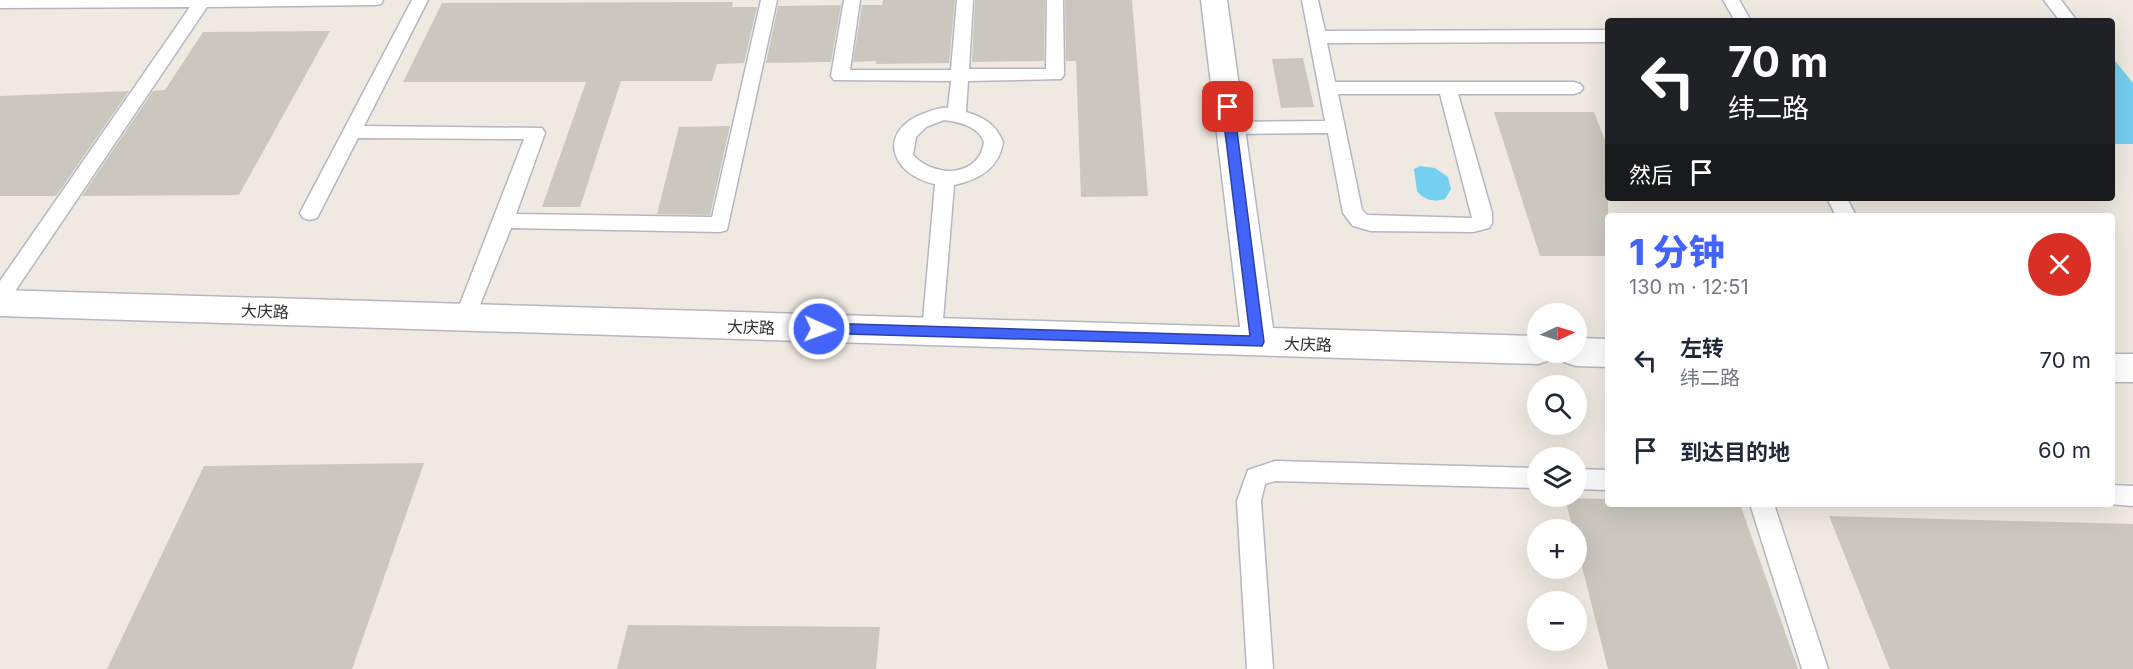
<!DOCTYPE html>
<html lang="zh">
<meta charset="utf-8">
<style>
body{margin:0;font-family:Inter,"Noto Sans SC",sans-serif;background:#f6f6f7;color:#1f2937;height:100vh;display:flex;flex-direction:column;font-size:22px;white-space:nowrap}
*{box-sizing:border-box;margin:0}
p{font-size:20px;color:#747a83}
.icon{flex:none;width:33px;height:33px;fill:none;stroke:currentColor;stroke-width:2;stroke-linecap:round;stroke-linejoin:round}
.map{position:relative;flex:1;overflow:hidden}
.panel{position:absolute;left:1605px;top:213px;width:510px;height:294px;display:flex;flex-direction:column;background:#fff;border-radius:6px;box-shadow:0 6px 24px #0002}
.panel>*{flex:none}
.guide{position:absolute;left:1605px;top:18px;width:510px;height:183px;border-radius:6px;box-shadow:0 6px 24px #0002;background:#202124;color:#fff;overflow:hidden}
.needle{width:39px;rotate:86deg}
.fabs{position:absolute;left:1527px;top:303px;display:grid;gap:12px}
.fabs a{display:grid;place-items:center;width:60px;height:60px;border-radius:50%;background:#fff;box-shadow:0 6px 24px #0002;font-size:30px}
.pin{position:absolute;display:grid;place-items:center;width:51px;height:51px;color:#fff;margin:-26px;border-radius:12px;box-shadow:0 3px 9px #0006}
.me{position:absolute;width:66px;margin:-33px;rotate:92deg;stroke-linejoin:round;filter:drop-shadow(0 0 4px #0008)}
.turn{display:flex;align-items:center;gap:21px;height:126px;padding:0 24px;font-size:27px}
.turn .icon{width:78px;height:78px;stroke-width:2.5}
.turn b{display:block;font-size:42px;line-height:51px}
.then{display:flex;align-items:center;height:57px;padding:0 24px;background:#0003;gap:12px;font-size:22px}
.round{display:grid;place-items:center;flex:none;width:63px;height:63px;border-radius:32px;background:#f6f6f7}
.headline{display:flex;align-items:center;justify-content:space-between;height:102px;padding:0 24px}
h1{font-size:36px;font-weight:800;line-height:45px;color:#4264fb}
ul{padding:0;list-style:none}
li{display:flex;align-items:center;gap:18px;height:90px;padding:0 24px}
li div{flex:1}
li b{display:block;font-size:22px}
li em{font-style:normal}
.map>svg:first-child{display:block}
.water{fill:#75cff0}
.building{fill:#cbc7bf}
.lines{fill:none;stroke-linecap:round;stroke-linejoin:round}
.service-casing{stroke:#b4b7c1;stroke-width:3}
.tertiary-casing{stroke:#b4b7c1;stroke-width:3}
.service{fill:#fff;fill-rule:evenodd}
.tertiary{fill:#fff;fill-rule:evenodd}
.route{fill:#4264fb;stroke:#2b41a3;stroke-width:1.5}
.labels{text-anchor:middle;stroke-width:6;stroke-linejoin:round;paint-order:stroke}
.street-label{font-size:16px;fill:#2e2e2e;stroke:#fff}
</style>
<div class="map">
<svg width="2133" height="669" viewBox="0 0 2133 669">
<rect width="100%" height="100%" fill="#efe9e1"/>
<g class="water">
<path d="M 2112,62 L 2116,62 L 2133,83 L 2133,144 L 2112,144 Z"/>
<path d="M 1420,166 L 1435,168 L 1448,177 L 1451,189 L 1445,199 C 1434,202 1425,201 1417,191 L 1414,169 Z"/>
</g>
<g class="building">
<path d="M 883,0 L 955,0 L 949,63 L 876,64 L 876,61 L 853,62 L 862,5 L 882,5 Z"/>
<path d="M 975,0 L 1045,0 L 1044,61 L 972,62 Z"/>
<path d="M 1065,0 L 1132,0 L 1148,196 L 1081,197 L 1076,61 L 1066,61 Z"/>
<path d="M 733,2 L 732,7 L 757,7 L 744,63 L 717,64 L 712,81 L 621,81 L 580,207 L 542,207 L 586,82 L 403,82 L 442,3 Z"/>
<path d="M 841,5 L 831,62 L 766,63 L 778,6 Z"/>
<path d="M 330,31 L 239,195 L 82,196 L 153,91 L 165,90 L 203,32 Z"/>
<path d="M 1303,58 L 1314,107 L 1281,108 L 1272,59 Z"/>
<path d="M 129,91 L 56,196 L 0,196 L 0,96 Z"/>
<path d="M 1494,112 L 1594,112 L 1608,148 L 1608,256 L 1540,256 Z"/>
<path d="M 730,126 L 710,215 L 657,214 L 679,127 Z"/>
<path d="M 424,463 L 352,669 L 107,669 L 204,466 Z"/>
<path d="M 1565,498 L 1608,499 L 1608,504 L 1740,504 L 1798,669 L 1608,669 L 1576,543 L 1576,530 L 1573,530 Z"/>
<path d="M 1829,516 L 2133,524 L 2133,669 L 1890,669 Z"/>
<path d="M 628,625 L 880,627 L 876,669 L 617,669 Z"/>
</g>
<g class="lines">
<g class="service-casing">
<g id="service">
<path d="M 0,0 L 383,0 L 381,4 L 375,5 L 207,7 L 7,303 L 0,305 L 0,281 L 190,7 L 0,8 Z"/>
<path d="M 412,0 L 428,0 L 364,126 L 542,128 L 545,133 L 516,214 L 712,217 L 761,0 L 777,0 L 727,230 L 720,232 L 511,228 L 475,317 L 472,323 L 465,325 L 458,323 L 455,317 L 524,139 L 358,138 L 317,218 L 310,220 L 303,218 L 300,213 Z"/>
<path d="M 844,0 L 860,0 L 850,70 L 951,70 L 957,0 L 973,0 L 969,69 L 1046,69 L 1047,0 L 1063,0 L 1064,75 L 1061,79 L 968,81 L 966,112 C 984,117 996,125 1003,142 C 999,169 978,180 954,185 L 942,332 L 939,338 L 932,340 L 925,338 L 922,332 L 935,184 C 889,174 877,130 925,113 C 933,110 941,107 948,108 L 951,81 L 834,80 L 831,76 ZM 944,120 C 959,122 978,126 984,142 C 979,178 934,178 913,155 L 916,137 L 926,127 Z"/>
<path d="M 1302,0 L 1318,0 L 1325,31 L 1608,30 L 1608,42 L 1327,43 L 1335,82 L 1574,82 L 1580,84 L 1583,88 L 1580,92 L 1574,94 L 1458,94 L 1492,213 L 1492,223 L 1489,228 L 1473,232 L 1371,231 L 1353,226 L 1343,213 L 1328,133 L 1231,134 L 1225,133 L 1222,128 L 1225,123 L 1231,122 L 1325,121 ZM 1338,94 L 1440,94 L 1472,218 L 1367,215 L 1362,210 Z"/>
<path d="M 1723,0 L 1739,0 L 1751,21 L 1735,21 Z"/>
<path d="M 2044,0 L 2061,0 L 2077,21 L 2060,21 Z"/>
<path d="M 1827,198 L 1847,198 L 1856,216 L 1836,216 Z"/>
<path d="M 1275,461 L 1538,468 L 1538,488 L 1275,481 L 1265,484 L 1261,501 L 1273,669 L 1247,669 L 1237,501 L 1248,470 Z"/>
<path d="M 1576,469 L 1608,470 L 1608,490 L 1576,489 Z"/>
<path d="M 2112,485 L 2133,486 L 2133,506 L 2108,504 L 2112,504 Z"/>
<path d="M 1750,504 L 1774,504 L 1828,669 L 1802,669 Z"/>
</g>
</g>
<g class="tertiary-casing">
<g id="tertiary">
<path d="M 1201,0 L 1227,0 L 1273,328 L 1538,336 L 1538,352 L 1553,352 L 1550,360 L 1538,364 L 0,316 L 0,290 L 1240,327 Z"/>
<path d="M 1576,338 L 1608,339 L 1608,367 L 1576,366 L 1564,362 L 1560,352 L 1576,352 Z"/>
<rect x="2112" y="354" width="21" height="28"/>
</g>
</g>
<use href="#service" class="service"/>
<use href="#tertiary" class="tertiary"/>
</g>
<path class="route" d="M 1228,103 L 1234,107 L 1264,342 L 1262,346 L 814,333 L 812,329 L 814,325 L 819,323 L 1250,336 L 1222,107 Z"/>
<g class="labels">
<g class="street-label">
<text transform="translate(265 311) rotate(2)" y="6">大庆路</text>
<text transform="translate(751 327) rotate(2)" y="6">大庆路</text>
<text transform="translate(1308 344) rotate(2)" y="6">大庆路</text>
</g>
</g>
</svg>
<div class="fabs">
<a><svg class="needle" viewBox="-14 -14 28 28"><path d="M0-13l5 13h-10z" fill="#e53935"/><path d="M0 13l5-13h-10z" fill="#747a83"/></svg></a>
<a><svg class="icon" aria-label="search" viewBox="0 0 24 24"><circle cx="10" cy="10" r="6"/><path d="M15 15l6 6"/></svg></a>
<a><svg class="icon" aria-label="layers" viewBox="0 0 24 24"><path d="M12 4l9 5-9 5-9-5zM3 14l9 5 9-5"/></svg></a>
<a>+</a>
<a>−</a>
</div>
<div class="pin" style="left:1228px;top:107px;background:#d93025"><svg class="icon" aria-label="arrive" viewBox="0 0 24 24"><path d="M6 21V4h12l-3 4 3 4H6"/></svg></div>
<svg class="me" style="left:819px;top:329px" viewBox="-20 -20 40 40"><circle r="17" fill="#4264fb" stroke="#fff" stroke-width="3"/><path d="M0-11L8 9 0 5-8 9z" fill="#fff"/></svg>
<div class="guide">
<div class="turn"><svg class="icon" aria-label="left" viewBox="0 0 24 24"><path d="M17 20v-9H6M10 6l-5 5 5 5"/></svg><div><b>70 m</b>纬二路</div></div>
<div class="then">然后<svg class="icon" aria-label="arrive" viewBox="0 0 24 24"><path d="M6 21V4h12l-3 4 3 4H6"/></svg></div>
</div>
<section class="panel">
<div class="headline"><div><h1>1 分钟</h1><p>130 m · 12:51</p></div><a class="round" style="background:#d93025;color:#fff"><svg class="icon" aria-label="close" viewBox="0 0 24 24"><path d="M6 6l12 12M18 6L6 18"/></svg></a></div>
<ul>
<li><svg class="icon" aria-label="left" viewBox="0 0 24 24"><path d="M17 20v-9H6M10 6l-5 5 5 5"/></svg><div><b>左转</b><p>纬二路</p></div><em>70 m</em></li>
<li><svg class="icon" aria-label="arrive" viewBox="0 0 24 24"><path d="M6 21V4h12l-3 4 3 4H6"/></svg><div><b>到达目的地</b></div><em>60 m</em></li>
</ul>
</section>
</div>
